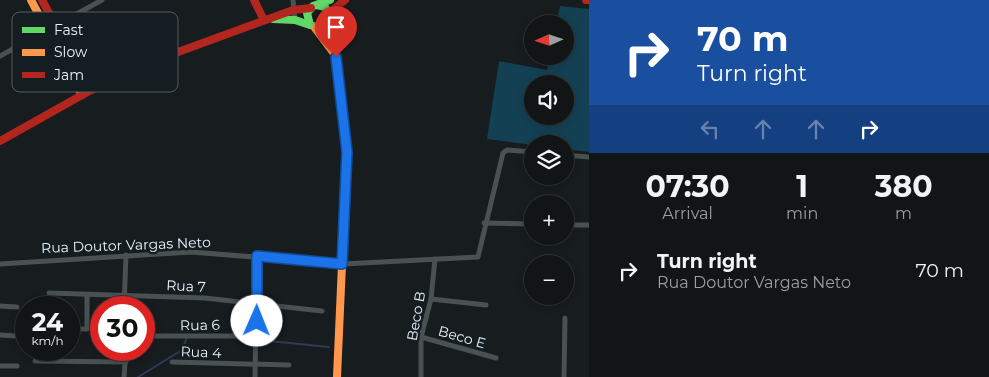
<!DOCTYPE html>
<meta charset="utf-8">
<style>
body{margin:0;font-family:Montserrat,sans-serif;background:#1a1e1f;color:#f1f3f6;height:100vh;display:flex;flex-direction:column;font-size:19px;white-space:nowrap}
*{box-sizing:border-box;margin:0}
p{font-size:16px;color:#9c9fa1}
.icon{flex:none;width:28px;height:28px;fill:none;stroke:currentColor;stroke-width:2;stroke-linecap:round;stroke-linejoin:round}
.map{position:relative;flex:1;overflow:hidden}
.sheet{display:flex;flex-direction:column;background:#111516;width:400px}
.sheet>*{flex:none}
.hud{background:#1a4fa0;color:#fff;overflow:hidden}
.needle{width:32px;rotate:267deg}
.controls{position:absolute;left:524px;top:15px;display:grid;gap:10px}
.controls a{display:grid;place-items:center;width:50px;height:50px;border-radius:50%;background:#111516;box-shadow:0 2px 8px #0003,0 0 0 1px #303435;font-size:25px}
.speed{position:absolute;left:15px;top:296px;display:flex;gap:10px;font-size:25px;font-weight:700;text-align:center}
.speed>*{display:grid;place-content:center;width:65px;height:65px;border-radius:50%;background:#111516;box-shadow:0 2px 8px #0003,0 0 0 1px #303435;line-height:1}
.speed small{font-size:12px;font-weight:400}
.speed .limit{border:8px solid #d22;background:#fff;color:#111}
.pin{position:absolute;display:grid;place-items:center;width:42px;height:42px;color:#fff;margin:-51px -21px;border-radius:50% 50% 50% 0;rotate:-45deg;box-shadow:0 0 5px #0007}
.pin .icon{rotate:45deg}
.me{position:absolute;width:55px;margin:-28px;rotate:1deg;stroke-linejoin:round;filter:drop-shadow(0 0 4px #0008)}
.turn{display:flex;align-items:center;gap:18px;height:105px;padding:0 25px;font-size:22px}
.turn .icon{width:65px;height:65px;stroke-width:2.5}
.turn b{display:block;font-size:35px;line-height:42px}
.lanes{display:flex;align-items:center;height:48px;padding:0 25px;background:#0003;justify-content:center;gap:25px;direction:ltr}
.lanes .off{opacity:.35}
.eta{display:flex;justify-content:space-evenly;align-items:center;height:85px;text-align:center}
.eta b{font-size:30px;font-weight:700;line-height:35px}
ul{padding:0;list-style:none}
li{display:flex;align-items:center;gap:15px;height:65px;padding:0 25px}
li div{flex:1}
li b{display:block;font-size:19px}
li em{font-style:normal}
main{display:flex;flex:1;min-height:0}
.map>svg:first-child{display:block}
.park{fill:#144054;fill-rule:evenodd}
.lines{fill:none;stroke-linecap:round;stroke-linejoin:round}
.stream{stroke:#31385a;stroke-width:2}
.street{stroke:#4a5153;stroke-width:5}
.fast{stroke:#63d668;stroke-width:8}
.slow{stroke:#ff974d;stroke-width:8}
.jam{stroke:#b3261e;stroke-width:8}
.route-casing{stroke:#114b97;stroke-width:12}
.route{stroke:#1a73e8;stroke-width:9}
.labels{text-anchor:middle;stroke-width:5;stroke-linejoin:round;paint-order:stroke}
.street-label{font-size:14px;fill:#ebf1f5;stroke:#141d21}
.key{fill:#141d21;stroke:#545d61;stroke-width:1}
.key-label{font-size:14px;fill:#ebf1f5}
</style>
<main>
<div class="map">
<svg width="589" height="377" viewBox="0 0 589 377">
<rect width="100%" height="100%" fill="#171c1e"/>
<path class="park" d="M 560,6 L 589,9 L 589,152 L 565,149 L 565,144 L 532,145 L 487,139 L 499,61 L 547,70 L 550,56 L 565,56 L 565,24 L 556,24 ZM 532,84 L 565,84 L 565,116 L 532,116 Z"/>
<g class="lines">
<g class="stream">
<path d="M 260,340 L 329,347"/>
<path d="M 138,377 L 182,350 L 187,337"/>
</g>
<g class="street">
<path d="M 293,0 L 295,20"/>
<path d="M 0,56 L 102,0"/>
<path d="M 565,155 L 589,157"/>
<path d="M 484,223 L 532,224"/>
<path d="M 565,225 L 589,225"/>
<path d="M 0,264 L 191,252 L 343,264 L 478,257 L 503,153 L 507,150 L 532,152"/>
<path d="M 49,293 L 205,298 L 322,311"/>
<path d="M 431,299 L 486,305"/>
<path d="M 0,306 L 17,307"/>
<path d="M 124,308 L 126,255"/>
<path d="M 69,329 L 87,329 L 87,295"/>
<path d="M 0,335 L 16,336"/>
<path d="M 144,336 L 257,336"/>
<path d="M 421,337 L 496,358"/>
<path d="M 35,361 L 126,362"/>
<path d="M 172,362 L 289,365"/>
<path d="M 0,366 L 17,366"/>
<path d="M 124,377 L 126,350"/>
<path d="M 255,377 L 257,256"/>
<path d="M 421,377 L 421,337 L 431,299 L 435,259"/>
<path d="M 564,377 L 565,318"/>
</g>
<g class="fast">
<path d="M 317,5 L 325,7 L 330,16 L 327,25 L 321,28 L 310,25 L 307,13 L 313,6 L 330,0"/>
<path d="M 273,19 L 295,20 L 310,25"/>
</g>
<g class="slow">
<path d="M 31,0 L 82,95"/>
<path d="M 329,22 L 336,57 L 347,152 L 337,377"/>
<path d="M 315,28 L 333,52"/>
</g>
<g class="jam">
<path d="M 42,0 L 91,90"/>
<path d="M 254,0 L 264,20"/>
<path d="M 586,0 L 589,0"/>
<path d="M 329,13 L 345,0"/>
<path d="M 0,141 L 91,90 L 178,52 L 293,10 L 311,8"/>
</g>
</g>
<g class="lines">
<g class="route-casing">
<path id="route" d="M 257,321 L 257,256 L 342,264 L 347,152 L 336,57"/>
</g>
<use href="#route" class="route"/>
</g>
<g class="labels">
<g class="street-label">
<text transform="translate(126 245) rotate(-2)" y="5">Rua Doutor Vargas Neto</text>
<text transform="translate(186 286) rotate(3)" y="5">Rua 7</text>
<text transform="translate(416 316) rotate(-80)" y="5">Beco B</text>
<text transform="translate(200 325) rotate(-1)" y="5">Rua 6</text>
<text transform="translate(462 337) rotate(16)" y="5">Beco E</text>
<text transform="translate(201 352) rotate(2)" y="5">Rua 4</text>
</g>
</g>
<rect x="12" y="12" width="166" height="80" rx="8" class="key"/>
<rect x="22" y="27" width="23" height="6" fill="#63d668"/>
<rect x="22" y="49" width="23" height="7" fill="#ff974d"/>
<rect x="22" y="72" width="23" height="6" fill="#b3261e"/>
<g class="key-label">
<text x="54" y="35">Fast</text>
<text x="54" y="57">Slow</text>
<text x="54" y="80">Jam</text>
</g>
</svg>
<div class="controls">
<a><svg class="needle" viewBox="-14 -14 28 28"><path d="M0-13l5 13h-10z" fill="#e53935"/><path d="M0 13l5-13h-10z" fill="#9c9fa1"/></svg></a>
<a><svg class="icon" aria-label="sound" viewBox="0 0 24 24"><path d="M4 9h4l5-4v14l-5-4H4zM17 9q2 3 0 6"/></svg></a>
<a><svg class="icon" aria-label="layers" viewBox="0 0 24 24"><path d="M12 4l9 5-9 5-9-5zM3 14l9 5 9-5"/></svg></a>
<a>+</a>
<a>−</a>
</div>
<div class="speed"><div>24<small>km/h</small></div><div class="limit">30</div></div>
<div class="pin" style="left:336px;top:57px;background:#d93025"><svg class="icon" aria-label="arrive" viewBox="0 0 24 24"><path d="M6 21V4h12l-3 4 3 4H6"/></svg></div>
<svg class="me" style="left:257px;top:321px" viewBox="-20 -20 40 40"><circle r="19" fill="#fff"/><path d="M0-13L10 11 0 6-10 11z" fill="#1a73e8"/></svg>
</div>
<section class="sheet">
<div class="hud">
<div class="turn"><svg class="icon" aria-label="right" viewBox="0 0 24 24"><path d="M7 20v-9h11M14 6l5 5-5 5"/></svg><div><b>70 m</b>Turn right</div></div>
<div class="lanes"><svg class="icon off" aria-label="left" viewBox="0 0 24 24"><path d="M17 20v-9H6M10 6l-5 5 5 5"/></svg><svg class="icon off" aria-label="ahead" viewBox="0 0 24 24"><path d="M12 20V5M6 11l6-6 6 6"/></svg><svg class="icon off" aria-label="ahead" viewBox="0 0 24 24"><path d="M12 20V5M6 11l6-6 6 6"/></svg><svg class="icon" aria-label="right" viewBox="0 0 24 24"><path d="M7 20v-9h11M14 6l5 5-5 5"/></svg></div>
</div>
<div class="eta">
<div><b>07:30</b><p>Arrival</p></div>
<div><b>1</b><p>min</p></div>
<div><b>380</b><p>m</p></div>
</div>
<ul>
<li><svg class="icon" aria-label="right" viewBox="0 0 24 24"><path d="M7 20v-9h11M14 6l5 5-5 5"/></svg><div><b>Turn right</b><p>Rua Doutor Vargas Neto</p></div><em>70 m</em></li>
</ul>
</section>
</main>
